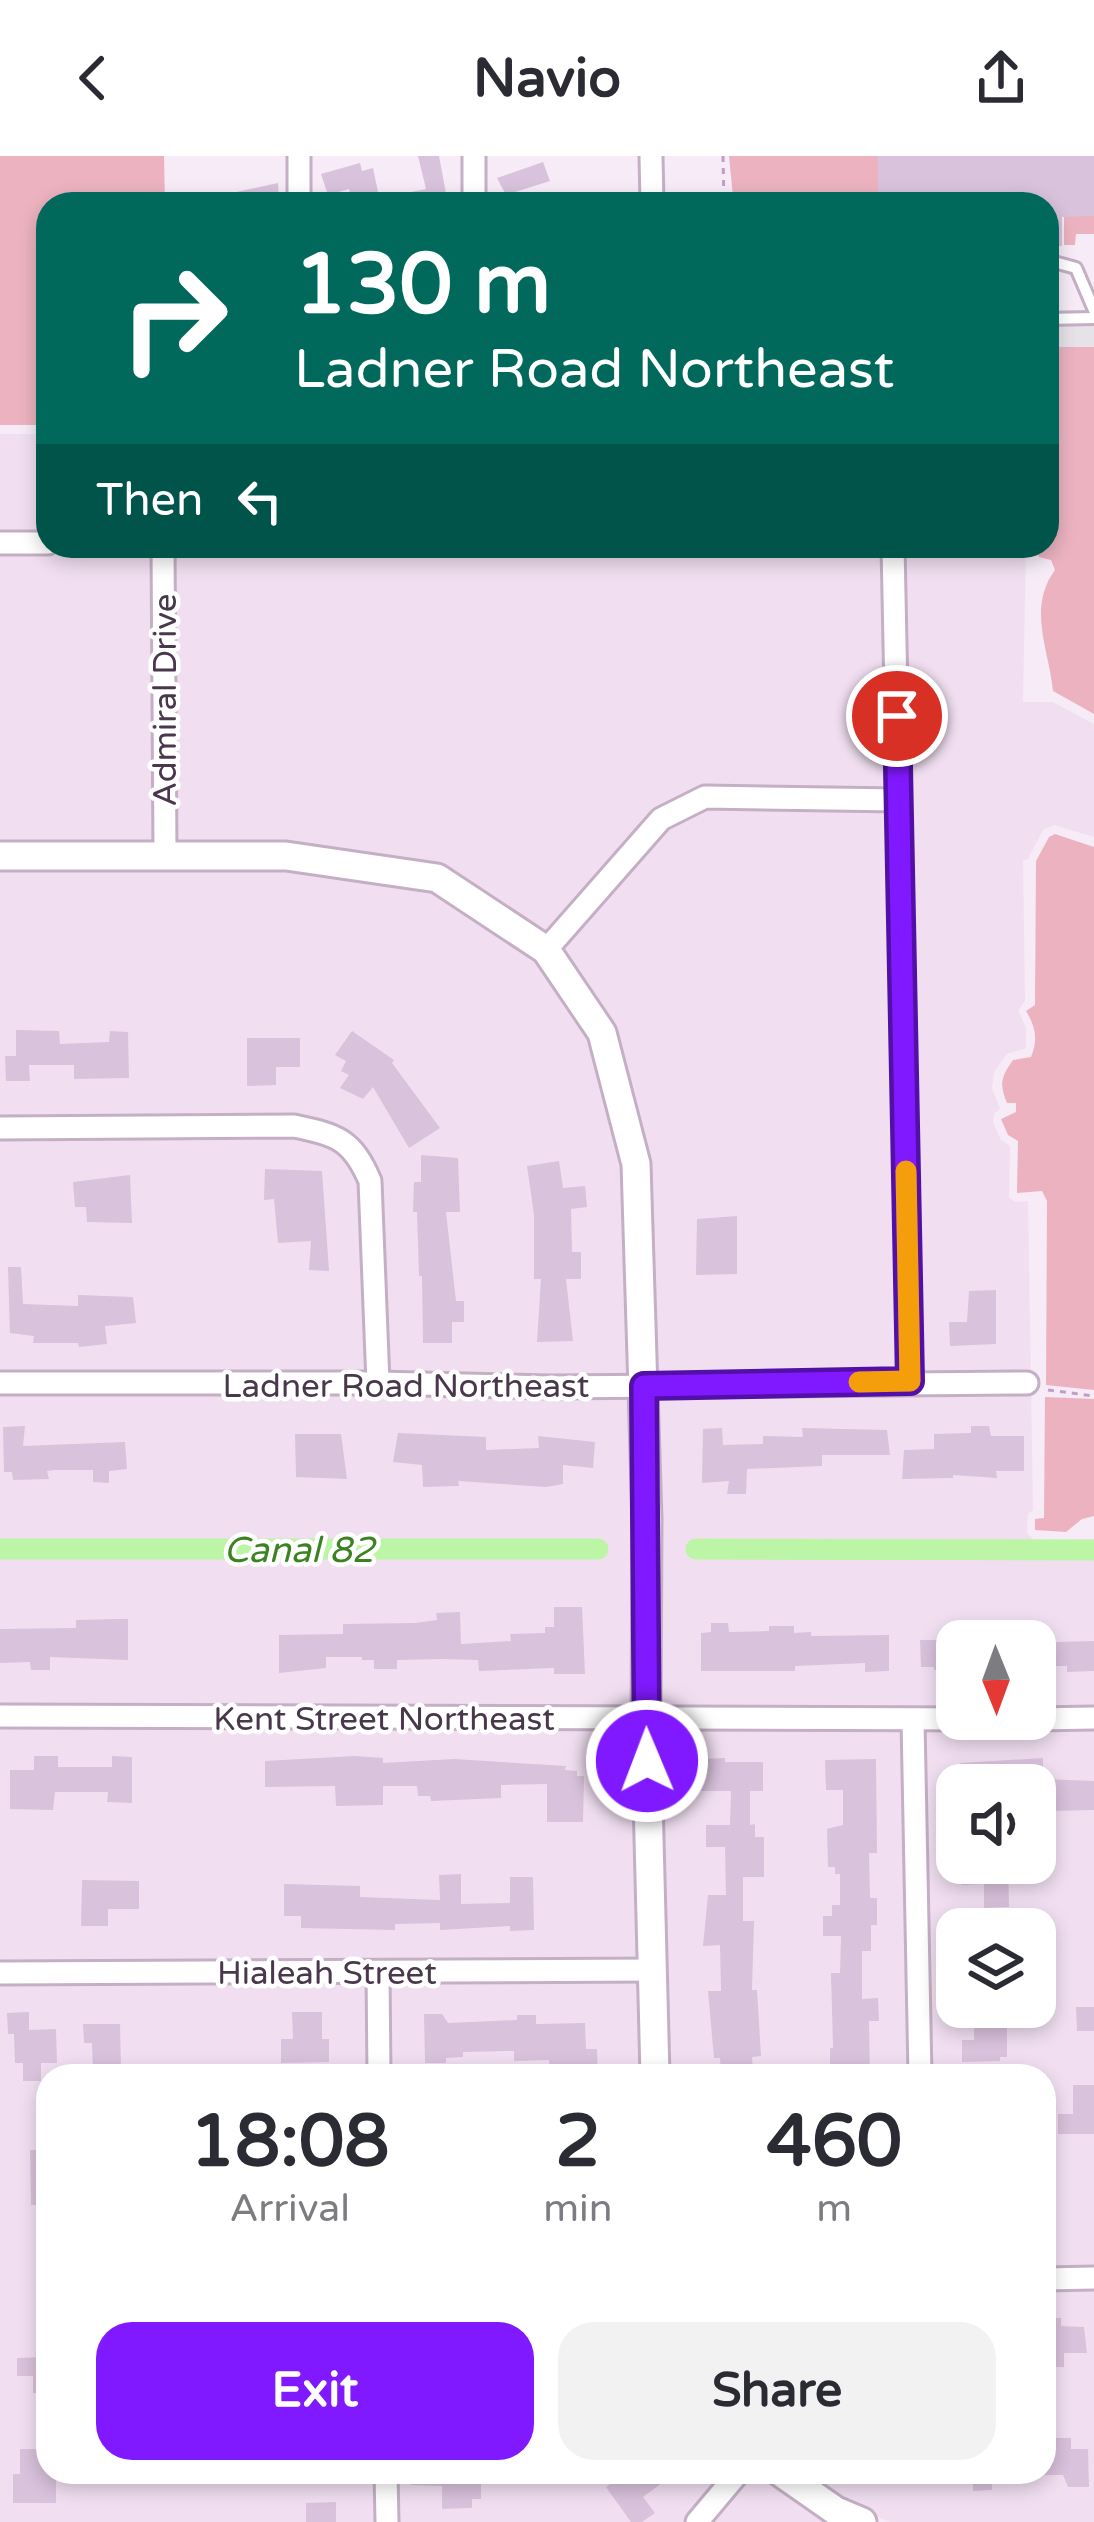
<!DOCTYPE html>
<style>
body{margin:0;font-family:"Varela Round",sans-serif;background:#f2f2f3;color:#2b2b33;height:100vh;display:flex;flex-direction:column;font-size:45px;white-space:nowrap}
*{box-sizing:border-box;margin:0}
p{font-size:39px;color:#7c7c81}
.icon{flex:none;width:66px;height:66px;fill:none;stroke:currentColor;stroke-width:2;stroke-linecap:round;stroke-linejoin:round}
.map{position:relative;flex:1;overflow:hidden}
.side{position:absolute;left:36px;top:1908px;width:1020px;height:420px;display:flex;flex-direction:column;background:#fff;border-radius:36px;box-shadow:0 6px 18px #0003}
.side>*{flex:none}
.guide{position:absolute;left:36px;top:36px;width:1023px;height:366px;border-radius:36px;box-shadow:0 6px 18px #0003;background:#00695c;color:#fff;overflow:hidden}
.needle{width:78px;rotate:179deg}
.tools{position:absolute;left:936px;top:1464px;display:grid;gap:24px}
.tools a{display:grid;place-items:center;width:120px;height:120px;border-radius:24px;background:#fff;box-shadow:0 6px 18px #0003;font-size:60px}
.pin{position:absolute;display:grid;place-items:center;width:102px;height:102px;color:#fff;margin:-51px;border:6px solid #fff;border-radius:50%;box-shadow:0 3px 12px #0007}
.me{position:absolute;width:132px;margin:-66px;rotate:359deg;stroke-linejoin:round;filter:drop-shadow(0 0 9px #0008)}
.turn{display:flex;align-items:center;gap:42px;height:252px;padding:0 60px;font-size:54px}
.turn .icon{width:156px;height:156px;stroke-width:2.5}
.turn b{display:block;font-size:84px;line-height:102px}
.then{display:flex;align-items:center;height:114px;padding:0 60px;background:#0003;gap:24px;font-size:45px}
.eta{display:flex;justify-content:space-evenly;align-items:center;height:204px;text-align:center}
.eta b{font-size:72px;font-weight:700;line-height:84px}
.cta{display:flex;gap:24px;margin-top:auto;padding:24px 60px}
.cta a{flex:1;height:138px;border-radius:36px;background:#8019ff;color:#fff;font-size:48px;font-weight:700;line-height:138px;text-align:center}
.cta a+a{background:#f2f2f3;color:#2b2b33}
header{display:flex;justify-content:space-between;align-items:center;height:156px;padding:0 60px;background:#fff;font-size:54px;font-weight:700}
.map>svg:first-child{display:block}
.residential{fill:#f1dff1;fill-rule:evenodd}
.green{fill:#ecb2c0}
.parking{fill:#e7e2e8}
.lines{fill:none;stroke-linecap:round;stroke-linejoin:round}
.canal{stroke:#bcf5a5;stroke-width:21}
.building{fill:#d9c2dc}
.service-casing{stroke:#c4afc5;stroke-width:16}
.minor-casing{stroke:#c4afc5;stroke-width:27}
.tertiary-casing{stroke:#c4afc5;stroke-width:33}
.path{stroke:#c39dc5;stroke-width:3;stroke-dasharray:6 6;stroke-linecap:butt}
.service{stroke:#fff;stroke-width:10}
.minor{stroke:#fff;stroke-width:21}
.tertiary{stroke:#fff;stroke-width:27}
.route-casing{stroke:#5310a6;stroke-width:30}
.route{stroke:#8019ff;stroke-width:21}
.slow{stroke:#f59e0b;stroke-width:21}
.labels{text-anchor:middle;stroke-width:9;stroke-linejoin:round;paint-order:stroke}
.street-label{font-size:33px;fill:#49384b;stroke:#fff}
.water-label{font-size:36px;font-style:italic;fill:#3c8221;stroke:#fff}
</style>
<header><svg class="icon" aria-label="back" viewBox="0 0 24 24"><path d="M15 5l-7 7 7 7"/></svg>Navio<svg class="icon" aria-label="share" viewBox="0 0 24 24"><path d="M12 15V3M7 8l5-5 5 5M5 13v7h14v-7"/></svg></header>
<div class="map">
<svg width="1094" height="2366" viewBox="0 0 1094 2366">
<rect width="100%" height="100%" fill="#f6ebf6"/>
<g class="residential">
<path d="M 0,278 L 48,278 L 48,390 L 1026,390 L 1023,546 L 1053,546 L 1094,568 L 1094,681 L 1054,669 L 1043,674 L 1028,703 L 1023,704 L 1025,845 L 1018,855 L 1026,871 L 1026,892 L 1007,898 L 994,916 L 992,932 L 1000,953 L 994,958 L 993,966 L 1001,984 L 1010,990 L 1009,1041 L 1015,1046 L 1028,1045 L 1033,1354 L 1028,1358 L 1027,1377 L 1034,1384 L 1094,1383 L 1094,2366 L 890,2366 L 841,2346 L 798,2316 L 1044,2316 L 1044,1920 L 664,1920 L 653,1230 L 610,870 L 442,713 L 0,689 ZM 957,1485 L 1035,1485 L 1035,1563 L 957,1563 ZM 957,1629 L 1035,1629 L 1035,1707 L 957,1707 ZM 957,1773 L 1035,1773 L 1035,1851 L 957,1851 Z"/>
<path d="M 0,711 L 286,711 L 434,733 L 540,803 L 593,882 L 626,1009 L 645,1920 L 48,1920 L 48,2316 L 762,2316 L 834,2366 L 0,2366 Z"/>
</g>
<g class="green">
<path d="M 0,0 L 164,0 L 165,48 L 48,48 L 48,269 L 0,269 Z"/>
<path d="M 729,0 L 878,0 L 878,48 L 741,48 L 733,41 Z"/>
<path d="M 1064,60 L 1094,60 L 1094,78 L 1076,78 L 1075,89 L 1064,89 Z"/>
<path d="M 1047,178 L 1056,190 L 1094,191 L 1094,558 L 1053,535 C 1049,494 1027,452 1055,414 L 1051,404 L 1039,401 L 1035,390 L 1047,390 Z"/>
<path d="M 1055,678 L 1094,691 L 1094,1234 L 1046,1229 L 1047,1045 L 1042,1035 L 1017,1037 L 1018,985 L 1008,979 L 1001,963 L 1016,956 L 1016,947 L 1007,947 C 999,928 1001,921 1013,904 L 1031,901 C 1038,884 1036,871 1026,855 L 1035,849 L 1036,705 L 1049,681 Z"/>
<path d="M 1045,1241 L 1094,1243 L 1094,1360 L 1082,1363 L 1066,1376 L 1035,1374 L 1035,1363 L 1044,1362 Z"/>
</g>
<rect class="parking" x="1047" y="154" width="47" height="37"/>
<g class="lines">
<g class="canal">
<path d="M 0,1393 L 598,1393"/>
<path d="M 696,1393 L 1094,1394"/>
</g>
</g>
<g class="building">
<path d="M 418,0 L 439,0 L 448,48 L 386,48 L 385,41 L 426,33 Z"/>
<path d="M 878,0 L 1094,0 L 1094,60 L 1062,61 L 1062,90 L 1047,90 L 1047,48 L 878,48 Z"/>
<path d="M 543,6 L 550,25 L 506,39 L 497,22 Z"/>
<path d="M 360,7 L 362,15 L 373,12 L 378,36 L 352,44 L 349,33 L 328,39 L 321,18 Z"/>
<path d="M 278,27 L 279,42 L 253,48 L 213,48 L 213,41 Z"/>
<path d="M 16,874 L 59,875 L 60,888 L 109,886 L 110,875 L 128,876 L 129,922 L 74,923 L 74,909 L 29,909 L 30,925 L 6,925 L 5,900 L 16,900 Z"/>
<path d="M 352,875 L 394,904 L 392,907 L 440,972 L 409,992 L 373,931 L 363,943 L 340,932 L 349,919 L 341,915 L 346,905 L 335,899 Z"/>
<path d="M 247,882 L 300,882 L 300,911 L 276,911 L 276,929 L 247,930 Z"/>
<path d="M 421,999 L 458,1002 L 460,1056 L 446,1056 L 456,1145 L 464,1145 L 464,1166 L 452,1166 L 452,1187 L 423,1187 L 422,1120 L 419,1120 L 417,1056 L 413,1056 L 414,1026 L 421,1026 Z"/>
<path d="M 559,1005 L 563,1032 L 585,1030 L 587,1051 L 571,1053 L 572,1096 L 581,1096 L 581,1123 L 566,1123 L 573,1185 L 537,1186 L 541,1123 L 534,1123 L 534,1059 L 527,1010 Z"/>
<path d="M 265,1013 L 322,1015 L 329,1115 L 309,1114 L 311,1085 L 278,1087 L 274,1043 L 264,1044 Z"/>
<path d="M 130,1019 L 132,1067 L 87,1066 L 86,1051 L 75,1051 L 73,1026 Z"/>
<path d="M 737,1060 L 737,1118 L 696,1119 L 697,1063 Z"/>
<path d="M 8,1111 L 21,1111 L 23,1148 L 78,1150 L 78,1139 L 133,1141 L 136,1167 L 105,1170 L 107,1188 L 79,1191 L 78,1187 L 33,1187 L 34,1180 L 10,1177 Z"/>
<path d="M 996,1134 L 996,1188 L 950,1190 L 949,1166 L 967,1166 L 969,1135 Z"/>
<path d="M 25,1270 L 23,1290 L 125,1286 L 127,1313 L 109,1315 L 109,1327 L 93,1326 L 93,1314 L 55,1314 L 47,1315 L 49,1323 L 13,1324 L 12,1316 L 4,1316 L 3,1271 Z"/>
<path d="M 971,1270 L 989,1270 L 991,1280 L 1024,1280 L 1024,1315 L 996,1315 L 997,1322 L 953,1319 L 953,1322 L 902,1323 L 904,1294 L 934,1293 L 934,1278 L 971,1277 Z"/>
<path d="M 722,1272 L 723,1289 L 763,1288 L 763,1280 L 803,1281 L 802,1272 L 887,1274 L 890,1299 L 822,1299 L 822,1310 L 747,1313 L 746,1338 L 727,1338 L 729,1325 L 702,1327 L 703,1273 Z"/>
<path d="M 398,1277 L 486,1281 L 486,1294 L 539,1292 L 538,1280 L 595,1286 L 593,1312 L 563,1309 L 563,1328 L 546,1331 L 458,1325 L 459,1330 L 423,1331 L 422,1309 L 393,1306 Z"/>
<path d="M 295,1278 L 341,1278 L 347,1323 L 296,1321 Z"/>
<path d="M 554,1451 L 582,1451 L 585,1518 L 554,1518 L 554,1512 L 479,1515 L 478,1504 L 442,1503 L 397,1504 L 397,1513 L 374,1513 L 374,1504 L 362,1504 L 362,1501 L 326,1501 L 326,1512 L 279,1517 L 279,1479 L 343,1478 L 343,1468 L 415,1467 L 437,1464 L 436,1457 L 460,1456 L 461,1488 L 511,1485 L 510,1478 L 545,1477 L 545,1471 L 554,1471 Z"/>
<path d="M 117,1463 L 128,1463 L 128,1504 L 50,1501 L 50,1514 L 31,1514 L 30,1506 L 0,1507 L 0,1473 L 76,1472 L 76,1464 Z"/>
<path d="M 711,1467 L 728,1467 L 729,1476 L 769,1475 L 769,1470 L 794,1470 L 794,1477 L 811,1476 L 811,1480 L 889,1479 L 889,1515 L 865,1516 L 865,1507 L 795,1510 L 795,1515 L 701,1515 L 701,1477 L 711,1476 Z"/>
<path d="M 920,1484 L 957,1484 L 957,1512 L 934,1514 L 934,1511 L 921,1511 Z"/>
<path d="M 1094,1485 L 1094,1515 L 1067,1516 L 1067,1510 L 1056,1510 L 1056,1486 Z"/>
<path d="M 34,1600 L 58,1600 L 58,1611 L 112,1611 L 112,1600 L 132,1601 L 132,1647 L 107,1646 L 108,1636 L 55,1636 L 53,1654 L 10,1653 L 10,1614 L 34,1614 Z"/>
<path d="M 355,1600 L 383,1602 L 383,1607 L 454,1603 L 566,1610 L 565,1614 L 577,1615 L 577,1620 L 584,1620 L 583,1666 L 547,1666 L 547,1628 L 501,1629 L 501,1642 L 431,1645 L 430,1640 L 418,1640 L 417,1630 L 383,1630 L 383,1649 L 336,1650 L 335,1630 L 265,1631 L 265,1605 Z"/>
<path d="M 725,1602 L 725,1606 L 763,1606 L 763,1635 L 750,1635 L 750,1669 L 755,1668 L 755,1681 L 764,1681 L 764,1721 L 743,1721 L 743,1765 L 754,1765 L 752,1834 L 757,1834 L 761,1900 L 752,1901 L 753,1915 L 744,1915 L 745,1920 L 721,1920 L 720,1902 L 714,1902 L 708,1835 L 721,1835 L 720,1789 L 703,1790 L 708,1739 L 726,1739 L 725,1691 L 706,1691 L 706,1669 L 730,1669 L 731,1635 L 700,1635 L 700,1603 Z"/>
<path d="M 1043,1602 L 1043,1623 L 1094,1625 L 1094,1654 L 1050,1655 L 1051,1663 L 1035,1663 L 1035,1629 L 960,1629 L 960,1607 Z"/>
<path d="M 876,1603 L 877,1697 L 869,1697 L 870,1742 L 877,1742 L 877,1769 L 871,1769 L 871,1795 L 862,1795 L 862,1843 L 878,1842 L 879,1865 L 869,1865 L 870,1920 L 841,1920 L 840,1908 L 830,1908 L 830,1892 L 833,1892 L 831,1817 L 840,1817 L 841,1780 L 823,1780 L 823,1760 L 832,1760 L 832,1749 L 840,1749 L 840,1718 L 835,1718 L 835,1711 L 828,1711 L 827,1673 L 843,1669 L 843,1634 L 826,1634 L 825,1604 Z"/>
<path d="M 961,1707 L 1008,1707 L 1009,1751 L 984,1752 L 984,1728 L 962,1729 Z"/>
<path d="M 461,1718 L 461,1748 L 510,1747 L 510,1721 L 533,1721 L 534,1774 L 510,1775 L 510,1770 L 440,1774 L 440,1767 L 395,1768 L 395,1774 L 301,1772 L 301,1760 L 284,1760 L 284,1728 L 360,1730 L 360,1741 L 440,1744 L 439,1719 Z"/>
<path d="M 82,1724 L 139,1725 L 139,1753 L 108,1753 L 108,1770 L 81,1770 Z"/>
<path d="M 1076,1851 L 1094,1851 L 1094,1875 L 1077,1875 Z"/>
<path d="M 29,1856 L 29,1874 L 56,1873 L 57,1907 L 41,1907 L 41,1925 L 23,1925 L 23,1907 L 15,1907 L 14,1878 L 8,1878 L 7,1857 Z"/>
<path d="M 292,1856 L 322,1856 L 322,1883 L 329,1883 L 329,1906 L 281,1907 L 281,1883 L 293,1883 Z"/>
<path d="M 974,1856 L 999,1856 L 999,1866 L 1007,1865 L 1007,1901 L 1000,1901 L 1000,1905 L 962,1906 L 962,1884 L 974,1884 Z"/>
<path d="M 424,1858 L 442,1858 L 448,1867 L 517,1864 L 517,1859 L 536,1859 L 536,1868 L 585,1867 L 586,1893 L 597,1893 L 598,1920 L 550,1920 L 549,1904 L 514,1905 L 514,1895 L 463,1896 L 463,1901 L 446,1902 L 446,1907 L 425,1907 Z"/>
<path d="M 83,1868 L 120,1868 L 121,1913 L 93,1913 L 92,1887 L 84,1887 Z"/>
<path d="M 1073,1929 L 1094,1929 L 1094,1978 L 1058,1978 L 1058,1958 L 1073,1958 Z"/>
<path d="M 30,1994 L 48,1994 L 48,2049 L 31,2049 Z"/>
<path d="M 1044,2162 L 1061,2162 L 1061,2170 L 1084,2171 L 1087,2197 L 1064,2197 L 1064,2211 L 1044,2211 Z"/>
<path d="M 48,2201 L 48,2237 L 33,2237 L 33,2220 L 17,2220 L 17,2202 Z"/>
<path d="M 1054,2282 L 1071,2282 L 1071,2293 L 1088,2293 L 1089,2331 L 1068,2331 L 1063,2319 L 1044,2319 L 1044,2294 L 1054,2293 Z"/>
<path d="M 20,2293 L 48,2293 L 48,2316 L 56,2316 L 56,2347 L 13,2347 L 13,2318 L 20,2318 Z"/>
<path d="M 411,2316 L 481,2316 L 481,2343 L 472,2343 L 472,2352 L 442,2353 L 442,2330 L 411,2329 Z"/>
<path d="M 610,2316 L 677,2316 L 643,2341 L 655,2357 L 642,2366 L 631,2366 L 606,2331 L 616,2324 Z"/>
<path d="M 973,2316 L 992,2316 L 992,2334 L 973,2335 Z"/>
<path d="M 336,2346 L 336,2366 L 306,2366 L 306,2347 Z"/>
</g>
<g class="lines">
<g class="service-casing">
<g id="service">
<path d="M 1047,104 L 1076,112 L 1094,154"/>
<path d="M 1047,163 L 1094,162"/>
</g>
</g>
<g class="minor-casing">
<g id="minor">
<path d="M 299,0 L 299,48"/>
<path d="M 474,0 L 474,48"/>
<path d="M 651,0 L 652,48"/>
<path d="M 0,387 L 48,387"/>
<path d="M 163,390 L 165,698"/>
<path d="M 893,390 L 910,1225"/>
<path d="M 546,794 L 661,663 L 705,641 L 899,644"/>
<path d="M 0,972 L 294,970 C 337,979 352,983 370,1025 L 378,1227"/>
<path d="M 0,1227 L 378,1227 L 550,1231 L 1027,1227"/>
<path d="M 0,1560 L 985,1563"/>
<path d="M 1035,1563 L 1094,1562"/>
<path d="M 913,1564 L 920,1920"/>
<path d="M 378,1816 L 379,1920"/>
<path d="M 0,1817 L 653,1814"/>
<path d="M 1044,2123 L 1094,2122"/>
<path d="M 386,2316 L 387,2366"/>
<path d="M 697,2366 L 739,2316"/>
</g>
</g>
<g class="tertiary-casing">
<g id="tertiary">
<path d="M 0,700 L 286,700 L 437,722 L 546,794 L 602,877 L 636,1008 L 647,1363 L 646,1563 L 655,1920"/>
<path d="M 780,2316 L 836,2355 L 862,2366"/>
</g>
</g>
<g class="path">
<path d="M 723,0 L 724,48"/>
<path d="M 1048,1234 L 1094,1240"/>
</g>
<use href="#service" class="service"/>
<use href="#minor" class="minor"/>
<use href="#tertiary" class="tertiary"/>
</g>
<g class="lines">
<g class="route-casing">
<path id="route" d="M 647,1605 L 644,1230 L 910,1225 L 897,560"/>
</g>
<use href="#route" class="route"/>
<path class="slow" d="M 859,1226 L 910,1225 L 906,1015"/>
</g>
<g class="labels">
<g class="street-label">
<text transform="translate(164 544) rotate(-90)" y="12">Admiral Drive</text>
<text x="406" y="1241">Ladner Road Northeast</text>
<text x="384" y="1574">Kent Street Northeast</text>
<text x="327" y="1828">Hialeah Street</text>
</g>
<g class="water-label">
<text x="299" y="1406">Canal 82</text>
</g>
</g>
</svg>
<div class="tools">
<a><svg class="needle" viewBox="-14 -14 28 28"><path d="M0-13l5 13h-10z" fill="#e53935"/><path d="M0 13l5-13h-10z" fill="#7c7c81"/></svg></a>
<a><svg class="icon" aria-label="sound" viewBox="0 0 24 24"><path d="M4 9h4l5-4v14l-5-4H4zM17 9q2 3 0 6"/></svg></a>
<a><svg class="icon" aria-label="layers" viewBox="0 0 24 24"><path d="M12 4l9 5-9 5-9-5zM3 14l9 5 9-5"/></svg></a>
</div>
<div class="pin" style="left:897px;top:560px;background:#d93025"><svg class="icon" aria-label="arrive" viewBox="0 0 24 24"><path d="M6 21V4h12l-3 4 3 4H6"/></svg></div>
<svg class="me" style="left:647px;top:1605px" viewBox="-20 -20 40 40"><circle r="17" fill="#8019ff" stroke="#fff" stroke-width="3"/><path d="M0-11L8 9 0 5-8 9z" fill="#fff"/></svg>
<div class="guide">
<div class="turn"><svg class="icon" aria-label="right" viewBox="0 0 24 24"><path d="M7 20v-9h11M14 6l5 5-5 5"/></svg><div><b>130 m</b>Ladner Road Northeast</div></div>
<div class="then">Then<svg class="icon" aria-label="left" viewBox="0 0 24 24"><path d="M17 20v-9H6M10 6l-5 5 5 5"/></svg></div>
</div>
<section class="side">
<div class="eta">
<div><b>18:08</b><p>Arrival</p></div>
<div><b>2</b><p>min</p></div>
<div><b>460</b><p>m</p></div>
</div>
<div class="cta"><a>Exit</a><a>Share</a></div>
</section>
</div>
